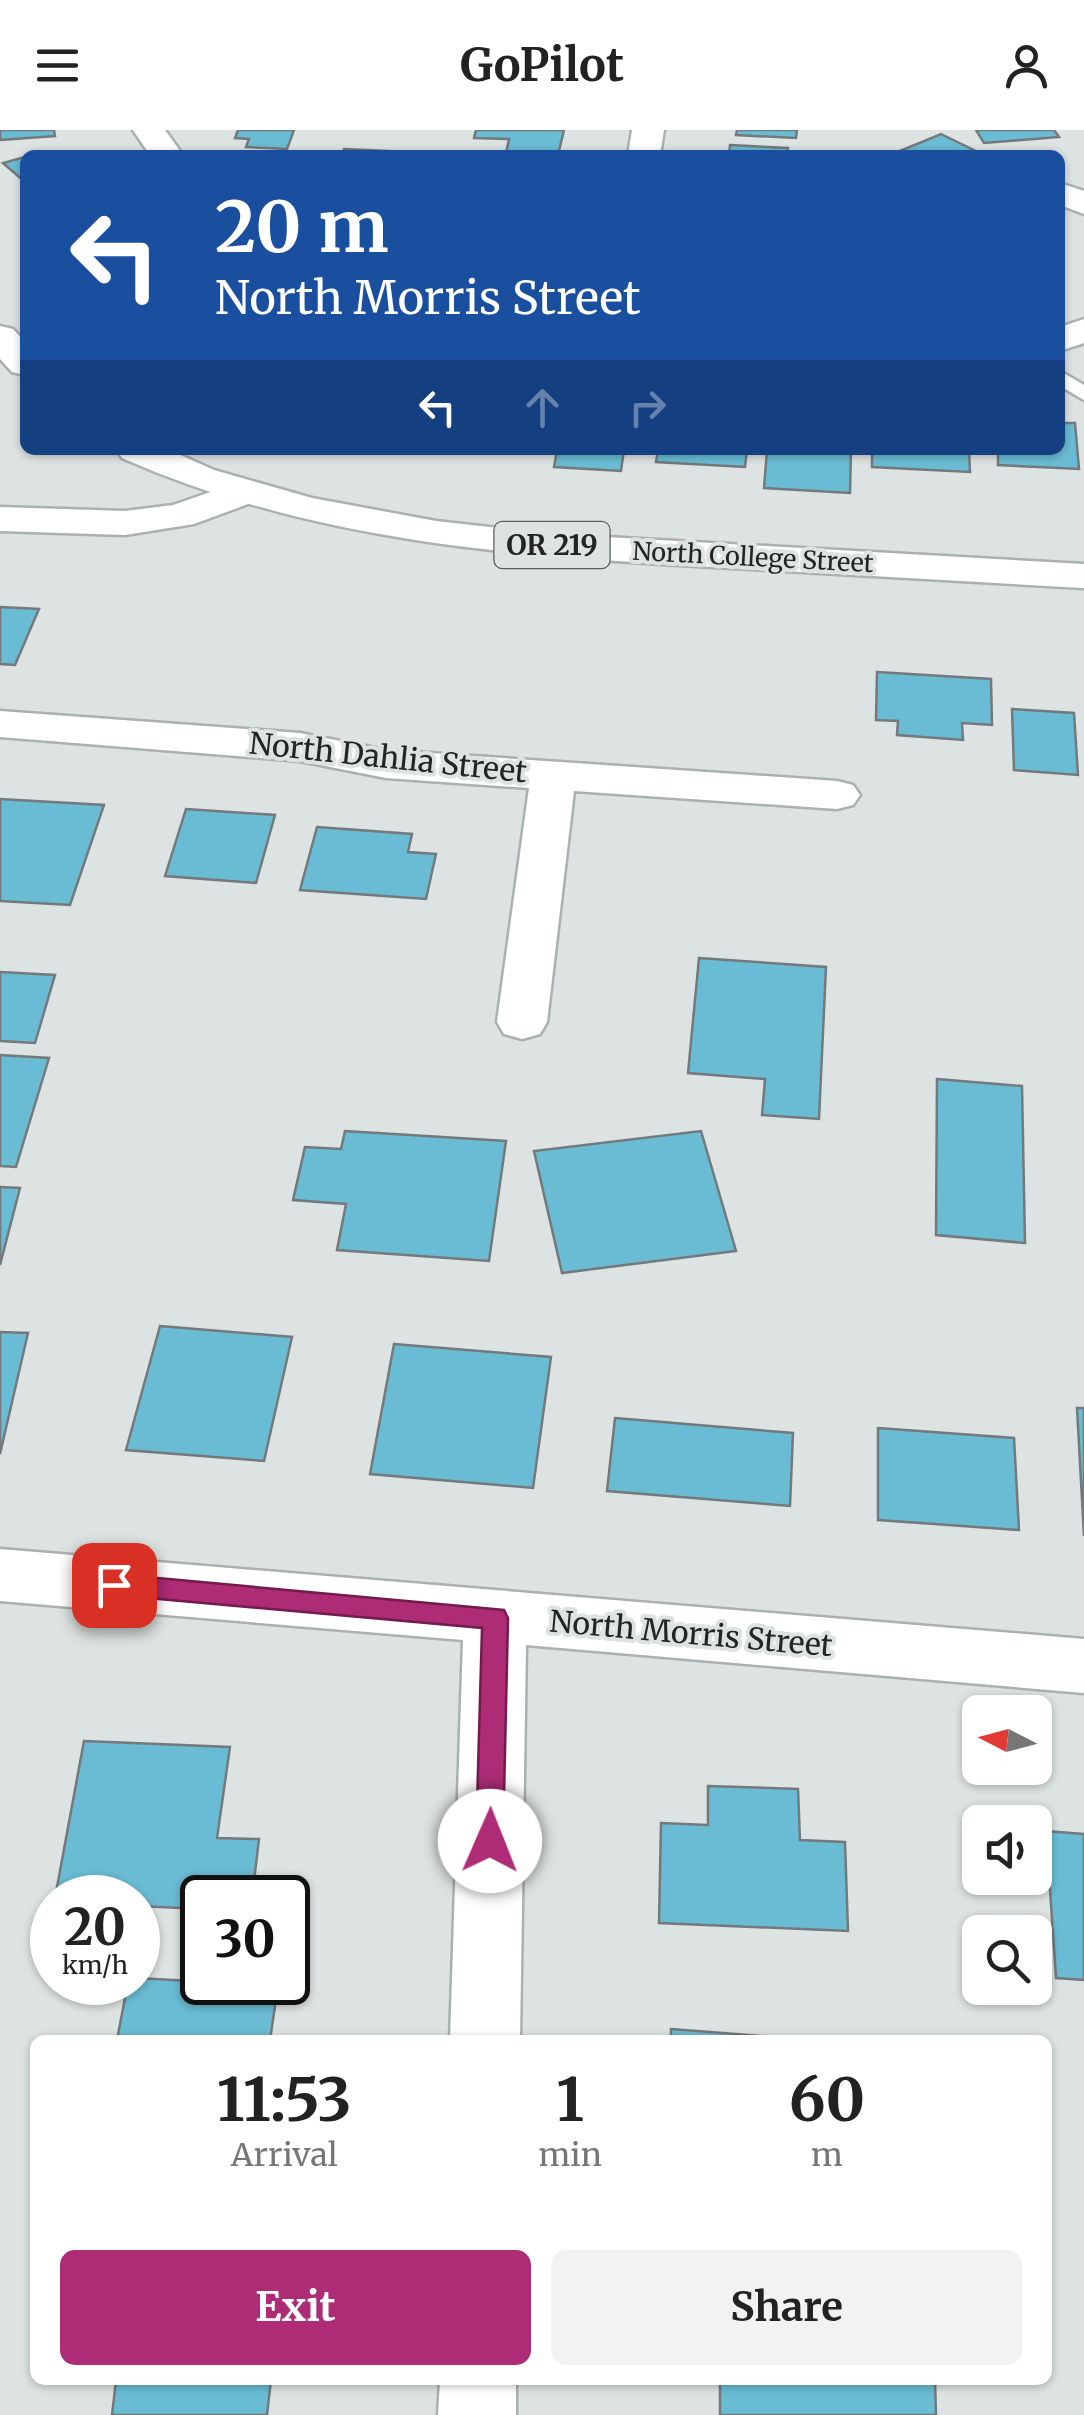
<!DOCTYPE html>
<style>
body{margin:0;font-family:Merriweather,serif;background:#f2f2f2;color:#222;height:100vh;display:flex;flex-direction:column;font-size:38px;white-space:nowrap}
*{box-sizing:border-box;margin:0}
p{font-size:32px;color:#767676}
.icon{flex:none;width:55px;height:55px;fill:none;stroke:currentColor;stroke-width:2;stroke-linecap:round;stroke-linejoin:round}
.map{position:relative;flex:1;overflow:hidden}
.details{position:absolute;left:30px;top:1905px;width:1022px;height:350px;display:flex;flex-direction:column;background:#fff;border-radius:15px;box-shadow:0 2px 8px #0004}
.details>*{flex:none}
.guide{position:absolute;left:20px;top:20px;width:1045px;height:305px;border-radius:15px;box-shadow:0 2px 8px #0004;background:#1a4fa0;color:#fff;overflow:hidden}
.needle{width:65px;rotate:276deg}
.fabs{position:absolute;left:962px;top:1565px;display:grid;gap:20px}
.fabs a{display:grid;place-items:center;width:90px;height:90px;border-radius:15px;background:#fff;box-shadow:0 2px 8px #0004;font-size:50px}
.speed{position:absolute;left:30px;top:1745px;display:flex;gap:20px;font-size:50px;font-weight:700;text-align:center}
.speed>*{display:grid;place-content:center;width:130px;height:130px;border-radius:50%;background:#fff;box-shadow:0 2px 8px #0004;line-height:1}
.speed small{font-size:25px;font-weight:400}
.speed .limit{border:5px solid #111;border-radius:15px;background:#fff;color:#111}
.pin{position:absolute;display:grid;place-items:center;width:85px;height:85px;color:#fff;margin:-42px;border-radius:20px;box-shadow:0 5px 15px #0006}
.me{position:absolute;width:110px;margin:-55px;rotate:1deg;stroke-linejoin:round;filter:drop-shadow(0 0 8px #0008)}
.turn{display:flex;align-items:center;gap:35px;height:210px;padding:0 30px;font-size:45px}
.turn .icon{width:130px;height:130px;stroke-width:2.5}
.turn b{display:block;font-size:70px;line-height:85px}
.lanes{display:flex;align-items:center;height:95px;padding:0 30px;background:#0003;justify-content:center;gap:50px;direction:ltr}
.lanes .off{opacity:.35}
.eta{display:flex;justify-content:space-evenly;align-items:center;height:170px;text-align:center}
.eta b{font-size:60px;font-weight:700;line-height:70px}
.action{display:flex;gap:20px;margin-top:auto;padding:20px 30px}
.action a{flex:1;height:115px;border-radius:15px;background:#ae2b76;color:#fff;font-size:40px;font-weight:700;line-height:115px;text-align:center}
.action a+a{background:#f2f2f2;color:#222}
header{display:flex;justify-content:space-between;align-items:center;height:130px;padding:0 30px;background:#fff;font-size:45px;font-weight:700}
.map>svg:first-child{display:block}
.building{fill:#6abcd4;stroke:#74797b;stroke-width:2.5}
.lines{fill:none;stroke-linecap:round;stroke-linejoin:round}
.lane-casing{stroke:#abb1b0;stroke-width:5}
.street-casing{stroke:#abb1b0;stroke-width:5}
.primary-casing{stroke:#abb1b0;stroke-width:5}
.lane{fill:#fff;fill-rule:evenodd}
.street{fill:#fff;fill-rule:evenodd}
.primary{fill:#fff;fill-rule:evenodd}
.route{fill:#ae2b76;stroke:#711c4d;stroke-width:2.5}
.labels{text-anchor:middle;stroke-width:8;stroke-linejoin:round;paint-order:stroke}
.far-street-label{font-size:25px;fill:#232525;stroke:#dde3e2}
.shield{fill:#dde3e2;stroke:#5b5e5e;stroke-width:2.5}
.shield-label{font-size:28px;font-weight:bold;fill:#232525}
.street-label{font-size:30px;fill:#232525;stroke:#dde3e2}
</style>
<header><svg class="icon" aria-label="menu" viewBox="0 0 24 24"><path d="M4 6h16M4 12h16M4 18h16"/></svg>GoPilot<svg class="icon" aria-label="person" viewBox="0 0 24 24"><circle cx="12" cy="8" r="4"/><path d="M4 21q1-7 8-7t8 7"/></svg></header>
<div class="map">
<svg width="1084" height="2285" viewBox="0 0 1084 2285">
<rect width="100%" height="100%" fill="#dde3e2"/>
<g class="building">
<path d="M 0,0 L 54,0 L 55,6 L 0,10 Z"/>
<path d="M 238,0 L 294,0 L 287,19 L 246,17 L 249,9 L 235,8 Z"/>
<path d="M 476,0 L 564,0 L 558,25 L 506,23 L 509,9 L 474,8 Z"/>
<path d="M 737,0 L 797,0 L 796,8 L 736,5 Z"/>
<path d="M 976,0 L 1054,0 L 1059,7 L 984,13 Z"/>
<path d="M 941,4 L 980,23 L 895,23 Z"/>
<path d="M 730,15 L 788,18 L 787,24 L 802,25 L 729,25 Z"/>
<path d="M 344,19 L 408,22 L 407,25 L 342,25 Z"/>
<path d="M 25,27 L 25,52 L 3,33 Z"/>
<path d="M 1060,293 L 1075,293 L 1079,339 L 998,335 L 998,320 L 1060,320 Z"/>
<path d="M 557,320 L 624,320 L 621,341 L 554,337 Z"/>
<path d="M 658,320 L 747,320 L 745,337 L 656,332 Z"/>
<path d="M 767,320 L 851,320 L 850,363 L 764,358 Z"/>
<path d="M 872,320 L 969,320 L 970,342 L 872,337 Z"/>
<path d="M 0,477 L 39,479 L 15,535 L 0,534 Z"/>
<path d="M 877,542 L 991,549 L 992,595 L 962,593 L 963,610 L 897,605 L 898,591 L 876,590 Z"/>
<path d="M 1012,579 L 1074,583 L 1078,645 L 1014,640 Z"/>
<path d="M 0,669 L 104,675 L 70,775 L 0,771 Z"/>
<path d="M 186,679 L 275,685 L 256,753 L 165,746 Z"/>
<path d="M 317,697 L 412,704 L 408,722 L 436,724 L 426,769 L 300,760 Z"/>
<path d="M 699,828 L 826,837 L 819,989 L 762,985 L 765,949 L 688,943 Z"/>
<path d="M 0,842 L 55,845 L 35,913 L 0,911 Z"/>
<path d="M 0,925 L 49,928 L 16,1037 L 0,1036 Z"/>
<path d="M 937,949 L 1022,956 L 1025,1113 L 936,1105 Z"/>
<path d="M 345,1001 L 506,1011 L 489,1131 L 337,1120 L 346,1074 L 293,1070 L 305,1017 L 341,1019 Z"/>
<path d="M 701,1001 L 736,1121 L 562,1143 L 534,1021 Z"/>
<path d="M 0,1057 L 20,1058 L 0,1135 Z"/>
<path d="M 160,1196 L 292,1207 L 264,1331 L 126,1320 Z"/>
<path d="M 0,1202 L 28,1203 L 0,1324 Z"/>
<path d="M 394,1214 L 551,1227 L 533,1358 L 370,1344 Z"/>
<path d="M 1077,1278 L 1084,1278 L 1084,1406 Z"/>
<path d="M 615,1288 L 793,1303 L 790,1376 L 607,1361 Z"/>
<path d="M 878,1298 L 1014,1308 L 1019,1400 L 878,1390 Z"/>
<path d="M 84,1611 L 230,1617 L 217,1708 L 259,1709 L 252,1768 L 202,1768 L 202,1779 L 138,1776 L 138,1768 L 55,1768 Z"/>
<path d="M 708,1656 L 798,1659 L 800,1710 L 845,1712 L 848,1801 L 659,1793 L 661,1693 L 708,1695 Z"/>
<path d="M 1046,1701 L 1084,1704 L 1084,1850 L 1056,1848 Z"/>
<path d="M 138,1848 L 278,1856 L 270,1910 L 117,1910 L 128,1852 L 138,1852 Z"/>
<path d="M 671,1899 L 814,1910 L 671,1910 Z"/>
<path d="M 116,2250 L 271,2250 L 267,2285 L 112,2285 Z"/>
<path d="M 720,2250 L 935,2250 L 936,2285 L 720,2285 Z"/>
</g>
<g class="lines">
<g class="lane-casing">
<path id="lane" d="M 1060,241 L 1084,255 L 1084,270 L 1060,256 Z"/>
</g>
<g class="street-casing">
<g id="street">
<path d="M 133,0 L 165,0 L 183,25 L 150,25 Z"/>
<path d="M 632,0 L 664,0 L 660,25 L 628,25 Z"/>
<path d="M 1066,55 L 1084,61 L 1084,84 L 1060,75 L 1060,56 Z"/>
<path d="M 1084,189 L 1084,213 L 1060,221 L 1060,197 Z"/>
<path d="M 245,350 L 259,354 L 265,362 L 259,370 L 194,394 L 125,405 L 0,401 L 0,377 L 125,381 L 173,375 Z"/>
<path d="M 0,581 L 300,603 L 386,620 L 837,651 L 853,655 L 860,665 L 853,675 L 837,679 L 574,661 L 547,892 L 540,904 L 522,909 L 504,904 L 497,892 L 529,658 L 386,648 L 300,631 L 0,607 Z"/>
<path d="M 0,1419 L 1084,1509 L 1084,1563 L 526,1515 L 520,1910 L 450,1910 L 463,1510 L 0,1471 Z"/>
<path d="M 440,2250 L 516,2250 L 516,2285 L 438,2285 Z"/>
</g>
</g>
<g class="primary-casing">
<g id="primary">
<path d="M 0,196 L 13,199 L 25,212 L 25,245 L 12,242 L 0,229 Z"/>
<path d="M 117,320 L 169,320 L 214,340 L 312,368 L 436,391 L 554,404 L 1084,434 L 1084,458 C 961,451 837,444 714,437 C 511,426 310,411 122,328 Z"/>
</g>
</g>
<use href="#lane" class="lane"/>
<use href="#street" class="street"/>
<use href="#primary" class="primary"/>
</g>
<path class="route" d="M 114,1444 L 504,1480 L 508,1488 L 503,1711 L 499,1720 L 490,1724 L 480,1720 L 476,1711 L 482,1498 L 114,1465 L 105,1462 L 102,1455 L 105,1447 Z"/>
<g class="labels">
<g class="far-street-label">
<text transform="translate(753 427) rotate(3)" y="9">North College Street</text>
</g>
<rect class="shield" x="494.5" y="392" width="115" height="46" rx="8"/>
<g class="shield-label">
<text x="552" y="425">OR 219</text>
</g>
<g class="street-label">
<text transform="translate(388 628) rotate(6)" y="10">North Dahlia Street</text>
<text transform="translate(691 1504) rotate(5)" y="10">North Morris Street</text>
</g>
</g>
</svg>
<div class="fabs">
<a><svg class="needle" viewBox="-14 -14 28 28"><path d="M0-13l5 13h-10z" fill="#e53935"/><path d="M0 13l5-13h-10z" fill="#767676"/></svg></a>
<a><svg class="icon" aria-label="sound" viewBox="0 0 24 24"><path d="M4 9h4l5-4v14l-5-4H4zM17 9q2 3 0 6"/></svg></a>
<a><svg class="icon" aria-label="search" viewBox="0 0 24 24"><circle cx="10" cy="10" r="6"/><path d="M15 15l6 6"/></svg></a>
</div>
<div class="speed"><div>20<small>km/h</small></div><div class="limit">30</div></div>
<div class="pin" style="left:114px;top:1455px;background:#d93025"><svg class="icon" aria-label="arrive" viewBox="0 0 24 24"><path d="M6 21V4h12l-3 4 3 4H6"/></svg></div>
<svg class="me" style="left:490px;top:1711px" viewBox="-20 -20 40 40"><circle r="19" fill="#fff"/><path d="M0-13L10 11 0 6-10 11z" fill="#ae2b76"/></svg>
<div class="guide">
<div class="turn"><svg class="icon" aria-label="left" viewBox="0 0 24 24"><path d="M17 20v-9H6M10 6l-5 5 5 5"/></svg><div><b>20 m</b>North Morris Street</div></div>
<div class="lanes"><svg class="icon" aria-label="left" viewBox="0 0 24 24"><path d="M17 20v-9H6M10 6l-5 5 5 5"/></svg><svg class="icon off" aria-label="ahead" viewBox="0 0 24 24"><path d="M12 20V5M6 11l6-6 6 6"/></svg><svg class="icon off" aria-label="right" viewBox="0 0 24 24"><path d="M7 20v-9h11M14 6l5 5-5 5"/></svg></div>
</div>
<section class="details">
<div class="eta">
<div><b>11:53</b><p>Arrival</p></div>
<div><b>1</b><p>min</p></div>
<div><b>60</b><p>m</p></div>
</div>
<div class="action"><a>Exit</a><a>Share</a></div>
</section>
</div>
